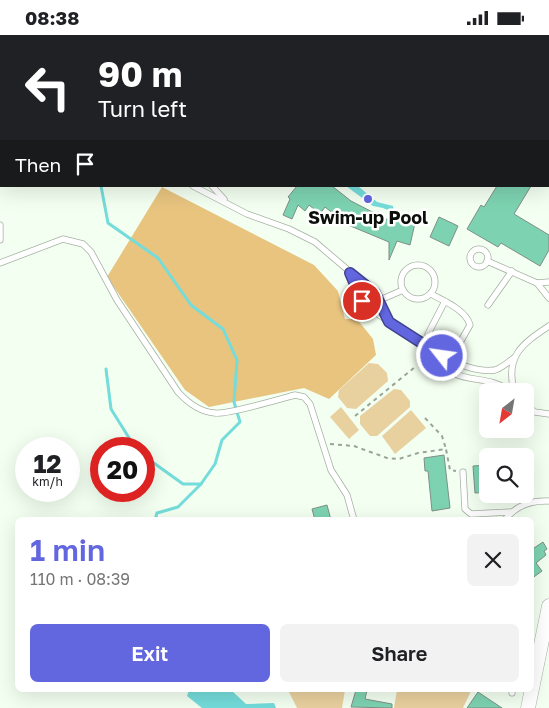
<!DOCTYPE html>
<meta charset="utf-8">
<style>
body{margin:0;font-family:"Golos Text",sans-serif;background:#f2f2f2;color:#202124;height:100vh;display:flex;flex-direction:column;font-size:19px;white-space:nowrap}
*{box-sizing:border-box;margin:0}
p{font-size:16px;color:#757577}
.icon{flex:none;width:28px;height:28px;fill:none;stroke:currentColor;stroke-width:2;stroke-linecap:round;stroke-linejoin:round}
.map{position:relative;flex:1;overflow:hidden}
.side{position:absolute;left:15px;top:482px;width:519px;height:175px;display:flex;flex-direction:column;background:#fff;border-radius:8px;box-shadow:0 5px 20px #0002}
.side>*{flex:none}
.guide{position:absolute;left:0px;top:0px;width:550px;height:152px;box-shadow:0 5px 20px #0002;background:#202124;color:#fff;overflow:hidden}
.needle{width:32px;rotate:211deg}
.buttons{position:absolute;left:479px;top:348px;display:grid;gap:10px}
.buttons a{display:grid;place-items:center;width:55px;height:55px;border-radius:8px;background:#fff;box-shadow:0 5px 20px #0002;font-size:25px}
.speed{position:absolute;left:15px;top:402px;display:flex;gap:10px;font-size:25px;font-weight:700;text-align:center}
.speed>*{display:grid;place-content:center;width:65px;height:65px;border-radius:50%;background:#fff;box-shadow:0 5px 20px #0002;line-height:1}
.speed small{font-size:12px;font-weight:400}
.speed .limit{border:8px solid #d22;background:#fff;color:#111}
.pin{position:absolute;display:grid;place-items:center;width:42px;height:42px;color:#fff;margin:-21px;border:2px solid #fff;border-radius:50%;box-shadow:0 1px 5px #0007}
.me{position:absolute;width:55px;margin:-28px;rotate:300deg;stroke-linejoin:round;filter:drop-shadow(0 0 4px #0008)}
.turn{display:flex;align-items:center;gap:18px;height:105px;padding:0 15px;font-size:22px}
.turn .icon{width:65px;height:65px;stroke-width:2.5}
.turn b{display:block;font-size:35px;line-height:42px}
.then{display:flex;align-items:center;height:48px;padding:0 15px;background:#0003;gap:10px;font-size:19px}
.round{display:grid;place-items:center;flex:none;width:52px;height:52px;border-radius:8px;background:#f2f2f2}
.summary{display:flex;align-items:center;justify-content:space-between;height:85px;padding:0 15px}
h1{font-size:30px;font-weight:600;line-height:38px;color:#6266df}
.button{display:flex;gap:10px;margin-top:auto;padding:10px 15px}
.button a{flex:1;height:58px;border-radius:8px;background:#6266df;color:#fff;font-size:20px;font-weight:600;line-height:58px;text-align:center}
.button a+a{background:#f2f2f2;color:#202124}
.status{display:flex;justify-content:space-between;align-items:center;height:35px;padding:0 25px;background:#fff;direction:ltr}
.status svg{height:14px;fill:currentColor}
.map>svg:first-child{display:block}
.green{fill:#e9d09f}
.forest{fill:#e8c47f}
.water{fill:#74dcda}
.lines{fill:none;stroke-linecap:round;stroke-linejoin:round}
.stream{stroke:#74dcda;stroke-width:3}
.building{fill:#7dd3b1;stroke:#7e8f87}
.service-casing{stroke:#a6b1a3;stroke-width:7}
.tertiary-casing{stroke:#a6b1a3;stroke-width:15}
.path{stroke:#9ba499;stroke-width:2;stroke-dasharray:4 4;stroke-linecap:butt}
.service{stroke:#fff;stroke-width:5.5}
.tertiary{stroke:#fff;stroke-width:14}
.route-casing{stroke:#404291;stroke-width:12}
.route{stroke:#6266df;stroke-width:9}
.poi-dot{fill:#6266df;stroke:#fff;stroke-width:2}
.labels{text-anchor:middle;stroke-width:5;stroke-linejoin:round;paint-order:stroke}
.poi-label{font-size:18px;font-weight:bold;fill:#0b0f0a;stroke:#fff}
</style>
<div class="status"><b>08:38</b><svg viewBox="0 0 49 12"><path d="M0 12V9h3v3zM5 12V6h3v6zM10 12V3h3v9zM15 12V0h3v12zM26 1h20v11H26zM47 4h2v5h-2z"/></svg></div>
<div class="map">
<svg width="549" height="673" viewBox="0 0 549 673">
<rect width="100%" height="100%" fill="#f3fff0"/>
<g class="green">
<path d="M 369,328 L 378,329 L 387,338 L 388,346 L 356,374 L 347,373 L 338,362 L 339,355 Z"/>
<path d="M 394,354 L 401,355 L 410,366 L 410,372 L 377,401 L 370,401 L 360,389 L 360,381 Z"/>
<path d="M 341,372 L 359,395 L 349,404 L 330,382 Z"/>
<path d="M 411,375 L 426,393 L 395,419 L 382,401 Z"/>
<path d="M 288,655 L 345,655 L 342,673 L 297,673 Z"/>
<path d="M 397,655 L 465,655 L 471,656 L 463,673 L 394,673 Z"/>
</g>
<path class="forest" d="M 162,152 L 314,230 L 338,256 L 345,284 L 357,284 L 373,304 L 376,320 L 329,364 L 304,353 L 209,372 L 185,355 L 107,242 Z"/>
<g class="water">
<path d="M 346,151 L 358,151 L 377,167 L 393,171 L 394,176 L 392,177 L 383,173 L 373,171 Z"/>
<path d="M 189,655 L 231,655 L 246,669 L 274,668 L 276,673 L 202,673 L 187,661 Z"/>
</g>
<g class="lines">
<g class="stream">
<path d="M 101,151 L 108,188 L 158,223 L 191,270 L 223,294 L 237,325 L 234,367 L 240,387 L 222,405 L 215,429 L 201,449 L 178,472 L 157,478 L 155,485"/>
<path d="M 106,334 L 111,374 L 136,414"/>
<path d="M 144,421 L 183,449 L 201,449"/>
</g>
</g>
<g class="building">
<path d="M 297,151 L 332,151 L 351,166 L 388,185 L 415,188 L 410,210 L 397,206 L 389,225 L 389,207 L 348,190 L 325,172 L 320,179 L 309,170 L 305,176 L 298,170 L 292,184 L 283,180 L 290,164 L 288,162 Z"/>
<path d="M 497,151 L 531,151 L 514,179 L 549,200 L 549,215 L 540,231 L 501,208 L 498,212 L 467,194 L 481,170 L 484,172 Z"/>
<path d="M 439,182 L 458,191 L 449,211 L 430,202 Z"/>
<path d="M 444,420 L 450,473 L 432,476 L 428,436 L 425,436 L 424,423 Z"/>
<path d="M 488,430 L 488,457 L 475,458 L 473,431 Z"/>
<path d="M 327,470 L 331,485 L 315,485 L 312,474 Z"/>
<path d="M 543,507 L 547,514 L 544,516 L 546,520 L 536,528 L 542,536 L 531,544 L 531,515 Z"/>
<path d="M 356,655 L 367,655 L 365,664 L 392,669 L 392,673 L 351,672 Z"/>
<path d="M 478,657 L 502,673 L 467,673 Z"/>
</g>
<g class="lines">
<g class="service-casing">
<g id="service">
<path d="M 0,84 L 1,85"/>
<path d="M 0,91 L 1,90"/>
<path d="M 193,151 L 247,179 L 289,194 L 315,207 L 375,258 L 389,287"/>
<path d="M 212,151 L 224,164"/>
<path d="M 0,190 L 0,205"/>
<circle cx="479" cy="223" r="9"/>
<path d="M 487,226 L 537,248"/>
<path d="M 0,228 L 63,204 L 83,209 L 91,217 L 117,265 L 178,357 C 188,368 200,377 215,378 C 227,380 280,364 295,360 L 304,362 L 310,369 L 331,435 L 347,460 L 354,485"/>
<circle cx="418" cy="247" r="17"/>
<path d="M 351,239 L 361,266 L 368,272 C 397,292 458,341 495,335 C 502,333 508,327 514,323"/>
<path d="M 549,247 L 537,248 L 549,263"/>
<path d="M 431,259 C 444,266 466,275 470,290 L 458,311 L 454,313 L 428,299 L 445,266"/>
<path d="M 380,265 L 403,255"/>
<path d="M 488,270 L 512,236"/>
<path d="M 430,316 C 459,356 479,335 511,356"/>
<path d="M 514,356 C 505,321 522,309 549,291"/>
<path d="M 525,370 L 535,377 L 549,379"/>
<path d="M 463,437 L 465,474 L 471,479 L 511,477"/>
<path d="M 505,485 C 516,470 531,465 549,466"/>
<path d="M 512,658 L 512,655"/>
</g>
</g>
<g class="tertiary-casing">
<path id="tertiary" d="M 528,673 L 549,571"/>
</g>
<g class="path">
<path d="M 355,381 L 415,332"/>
<path d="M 425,383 L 442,401 L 446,414"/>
<path d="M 330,409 L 354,411 L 387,423 L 399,424 L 418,418 L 446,414 L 450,435 L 456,436"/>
</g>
<use href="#service" class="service"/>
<use href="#tertiary" class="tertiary"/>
</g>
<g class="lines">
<g class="route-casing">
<path id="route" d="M 362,266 L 350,238 L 375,258 L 389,287 L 442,321"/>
</g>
<use href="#route" class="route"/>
</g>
<circle class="poi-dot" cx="368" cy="164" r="5"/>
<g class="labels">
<g class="poi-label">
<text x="368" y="189">Swim-up Pool</text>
</g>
</g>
</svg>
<div class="buttons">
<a><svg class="needle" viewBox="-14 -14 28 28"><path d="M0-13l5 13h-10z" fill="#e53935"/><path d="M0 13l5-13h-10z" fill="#757577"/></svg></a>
<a><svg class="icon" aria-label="search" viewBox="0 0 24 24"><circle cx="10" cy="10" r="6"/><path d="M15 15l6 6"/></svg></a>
</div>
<div class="speed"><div>12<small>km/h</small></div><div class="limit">20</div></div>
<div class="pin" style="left:362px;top:266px;background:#d93025"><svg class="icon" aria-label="arrive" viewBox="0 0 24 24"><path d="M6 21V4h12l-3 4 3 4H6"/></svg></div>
<svg class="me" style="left:442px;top:321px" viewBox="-20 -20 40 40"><circle r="17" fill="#6266df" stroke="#fff" stroke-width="3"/><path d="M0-11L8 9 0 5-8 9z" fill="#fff"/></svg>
<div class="guide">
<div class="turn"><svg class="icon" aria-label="left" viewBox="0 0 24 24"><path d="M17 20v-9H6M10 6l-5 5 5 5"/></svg><div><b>90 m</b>Turn left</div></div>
<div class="then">Then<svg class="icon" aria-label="arrive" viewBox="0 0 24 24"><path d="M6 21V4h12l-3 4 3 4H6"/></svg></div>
</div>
<section class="side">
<div class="summary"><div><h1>1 min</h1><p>110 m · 08:39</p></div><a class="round"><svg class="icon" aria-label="close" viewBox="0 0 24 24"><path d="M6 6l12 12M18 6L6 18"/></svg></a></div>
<div class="button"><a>Exit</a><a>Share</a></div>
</section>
</div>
